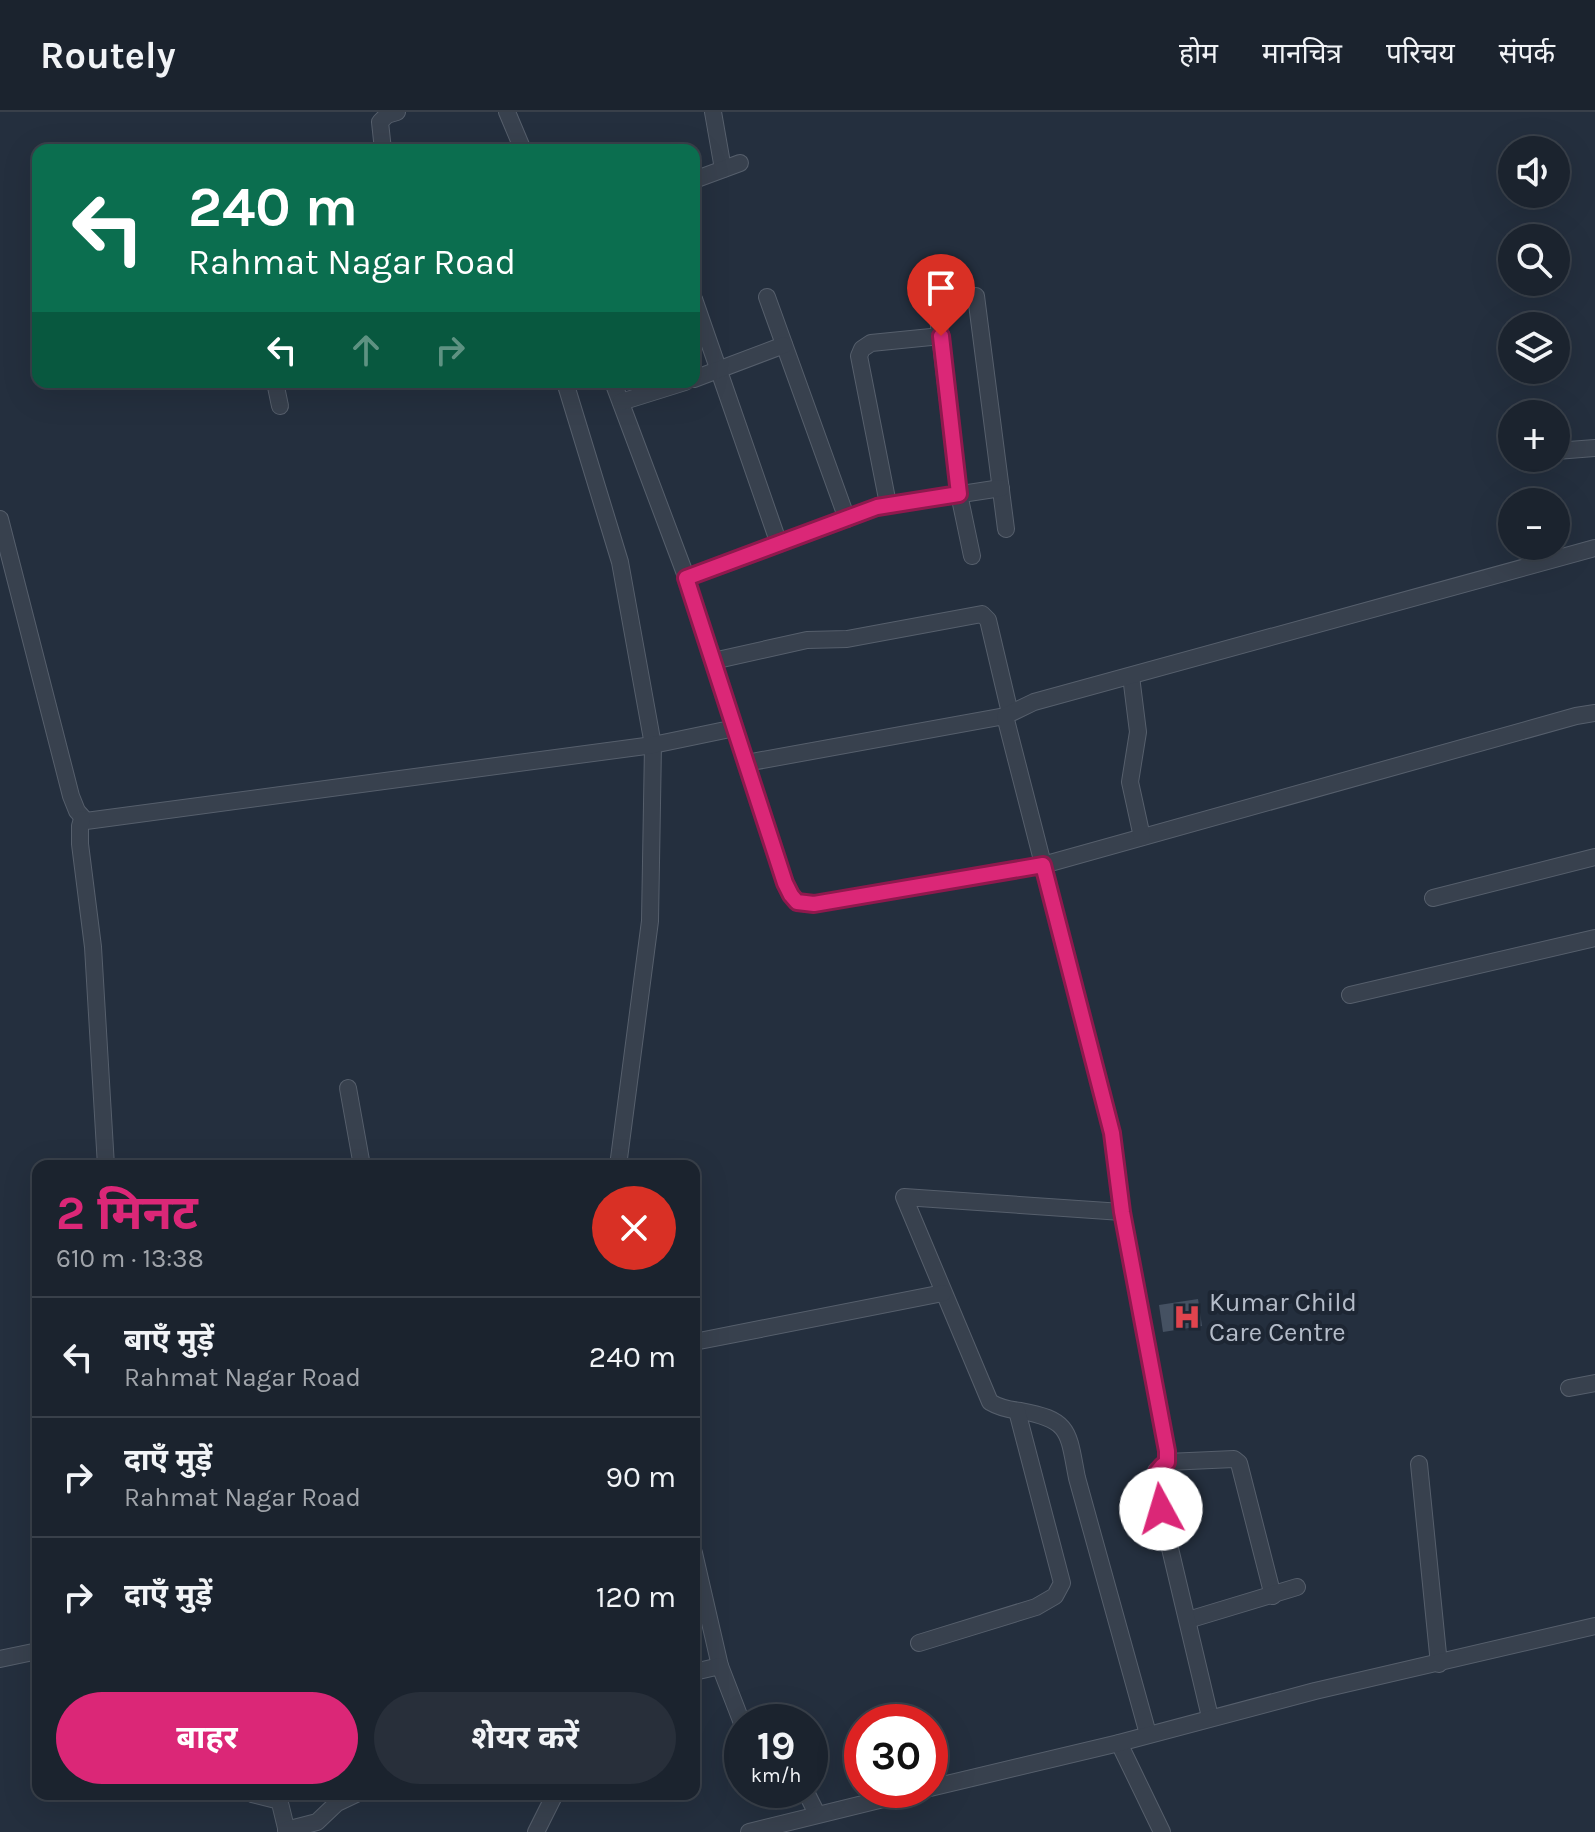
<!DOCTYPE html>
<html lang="hi">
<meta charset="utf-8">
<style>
body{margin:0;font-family:Karla,"Noto Sans Devanagari",sans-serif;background:#282f3a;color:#f1f3f6;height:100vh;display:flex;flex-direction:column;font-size:30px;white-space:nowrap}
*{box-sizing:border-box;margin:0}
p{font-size:26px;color:#a0a4aa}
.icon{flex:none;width:44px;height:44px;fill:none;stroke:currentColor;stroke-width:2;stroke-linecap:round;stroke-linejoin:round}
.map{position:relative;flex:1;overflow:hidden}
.sheet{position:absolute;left:32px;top:1048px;width:668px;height:640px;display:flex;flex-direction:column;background:#1b232e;border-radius:16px;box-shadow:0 8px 32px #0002,0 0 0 2px #39404a}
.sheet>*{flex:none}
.top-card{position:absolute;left:32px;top:32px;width:668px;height:244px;border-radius:16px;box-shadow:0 8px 32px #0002,0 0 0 2px #39404a;background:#0b6e4f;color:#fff;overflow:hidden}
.buttons{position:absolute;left:1498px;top:24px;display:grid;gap:16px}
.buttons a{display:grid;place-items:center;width:72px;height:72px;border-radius:50%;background:#1b232e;box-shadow:0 8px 32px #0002,0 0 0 2px #39404a;font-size:40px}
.speed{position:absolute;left:724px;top:1592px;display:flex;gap:16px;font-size:40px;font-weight:700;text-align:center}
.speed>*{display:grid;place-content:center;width:104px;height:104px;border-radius:50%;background:#1b232e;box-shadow:0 8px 32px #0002,0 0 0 2px #39404a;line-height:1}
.speed small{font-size:20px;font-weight:400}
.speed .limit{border:12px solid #d22;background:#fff;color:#111}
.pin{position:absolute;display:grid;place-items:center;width:68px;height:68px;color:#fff;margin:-82px -34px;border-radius:50% 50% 50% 0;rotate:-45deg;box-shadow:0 0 8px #0007}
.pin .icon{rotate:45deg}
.me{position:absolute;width:88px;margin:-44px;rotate:354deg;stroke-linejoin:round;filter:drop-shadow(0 0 6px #0008)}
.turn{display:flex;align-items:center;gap:28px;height:168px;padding:0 24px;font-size:36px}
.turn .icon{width:104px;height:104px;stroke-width:2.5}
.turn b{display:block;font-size:56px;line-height:68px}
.lanes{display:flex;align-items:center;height:76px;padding:0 24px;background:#0003;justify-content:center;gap:40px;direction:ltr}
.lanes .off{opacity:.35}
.round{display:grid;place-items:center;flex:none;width:84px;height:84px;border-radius:42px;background:#282f3a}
.headline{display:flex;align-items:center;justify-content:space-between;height:136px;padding:0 24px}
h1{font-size:48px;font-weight:700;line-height:60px;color:#db2777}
.action{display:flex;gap:16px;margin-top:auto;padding:16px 24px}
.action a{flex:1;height:92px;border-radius:48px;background:#db2777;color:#fff;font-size:32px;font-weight:700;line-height:92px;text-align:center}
.action a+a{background:#282f3a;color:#f1f3f6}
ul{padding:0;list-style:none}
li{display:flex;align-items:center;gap:24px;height:120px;padding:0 24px;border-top:2px solid #39404a}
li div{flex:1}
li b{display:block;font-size:30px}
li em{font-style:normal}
header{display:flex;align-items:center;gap:48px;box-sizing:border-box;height:112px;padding:0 40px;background:#1b232e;border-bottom:2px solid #39404a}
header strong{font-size:38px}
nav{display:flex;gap:44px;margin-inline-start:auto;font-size:28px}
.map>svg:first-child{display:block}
.building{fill:#455162}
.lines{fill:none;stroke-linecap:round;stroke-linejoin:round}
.minor-casing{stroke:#565f6c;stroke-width:18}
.minor{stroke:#38414e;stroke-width:16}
.route-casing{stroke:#8e194d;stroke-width:20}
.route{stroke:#db2777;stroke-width:14}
.labels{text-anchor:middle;stroke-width:8;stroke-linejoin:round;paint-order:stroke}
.poi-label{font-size:26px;fill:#b4bcc9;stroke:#1d2633;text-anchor:start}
</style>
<header>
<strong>Routely</strong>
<nav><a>होम</a><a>मानचित्र</a><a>परिचय</a><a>संपर्क</a></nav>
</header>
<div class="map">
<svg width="1595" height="1720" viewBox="0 0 1595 1720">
<rect width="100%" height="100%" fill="#242f3e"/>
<path class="building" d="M 1198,1187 L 1202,1214 L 1163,1220 L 1159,1193 Z"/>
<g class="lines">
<g class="minor-casing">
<g id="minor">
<path d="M 507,0 L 523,38"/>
<path d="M 713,0 L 723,57"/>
<path d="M 383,38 L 380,10 L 387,3 L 397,0"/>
<path d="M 694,68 L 740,51"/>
<path d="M 934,172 L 959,382 L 972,444"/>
<path d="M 976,184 L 1006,417"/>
<path d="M 767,185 L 847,407"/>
<path d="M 694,187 L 779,432"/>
<path d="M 694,267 L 784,233"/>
<path d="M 275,270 L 280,294"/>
<path d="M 565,270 L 620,450 L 653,633 L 650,809 L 618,1054"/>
<path d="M 613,270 L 684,459 L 785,771 C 792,786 797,793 814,792 L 1043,753 L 1576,604 L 1595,601"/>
<path d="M 621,290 L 685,270"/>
<path d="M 1556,339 L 1595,336"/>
<path d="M 888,392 L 859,244 L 862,237 L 871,231 L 941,224"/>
<path d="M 0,407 L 71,684 L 77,699 L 86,709 L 653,633 L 735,616"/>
<path d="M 686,466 L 877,395 L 1001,376"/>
<path d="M 713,549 L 807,528 L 847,527 L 982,502 L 988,508 L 1010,601"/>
<path d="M 1131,564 L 1138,620 L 1130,670 L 1142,725"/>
<path d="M 746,651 L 1005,604"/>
<path d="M 82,707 L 80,714 L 80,732 L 93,835 L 106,1054"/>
<path d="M 1433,786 L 1595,745"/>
<path d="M 1350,883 L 1595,826"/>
<path d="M 348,976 L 362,1054"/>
<path d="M 1122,1100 L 904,1085 L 990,1290 C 1000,1296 1010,1298 1021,1299 C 1071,1308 1068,1320 1077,1366 L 1148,1622"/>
<path d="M 694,1230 L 943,1181"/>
<path d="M 1569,1276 L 1595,1271"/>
<path d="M 1167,1350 L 1234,1347 L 1239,1351 L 1273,1484"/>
<path d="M 1419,1352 L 1439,1552"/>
<path d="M 694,1441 L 720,1554"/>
<path d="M 1188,1508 L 1297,1475"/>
<path d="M 919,1531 L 1036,1495 L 1055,1484 L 1062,1471 L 1017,1299"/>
<path d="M 0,1547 L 38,1539"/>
<path d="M 694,1560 L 720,1554 L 742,1611"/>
<path d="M 1210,1605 L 1154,1369 L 1156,1359 L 1167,1350 L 1167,1339 L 1122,1100 L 1112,1021 L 1005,604 L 1034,590 L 1595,436"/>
<path d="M 1119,1631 L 1162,1720"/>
<path d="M 930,1676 L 1119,1631 L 1315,1579 L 1595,1514"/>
<path d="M 805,1678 L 817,1702"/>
<path d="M 252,1682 L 276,1688 L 280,1691 L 287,1720"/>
<path d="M 286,1718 L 317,1710 L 337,1691 L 356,1682"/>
<path d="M 536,1720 L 555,1682"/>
<path d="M 749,1720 L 920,1678"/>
</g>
</g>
<use href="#minor" class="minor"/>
</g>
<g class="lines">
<g class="route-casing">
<path id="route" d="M 941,224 L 959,382 L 877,395 L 686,466 L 785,771 L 791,783 L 797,790 L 814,792 L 1043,753 L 1112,1021 L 1122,1100 L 1167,1339 L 1167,1350 C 1148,1363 1156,1378 1161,1397"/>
</g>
<use href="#route" class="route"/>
</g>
<defs>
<g id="hospital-bare" transform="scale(2.16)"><path d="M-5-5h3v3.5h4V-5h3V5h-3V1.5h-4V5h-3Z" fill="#e0444e" stroke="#1d2633" stroke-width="2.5" paint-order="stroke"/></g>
</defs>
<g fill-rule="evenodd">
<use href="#hospital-bare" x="1187" y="1205"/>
</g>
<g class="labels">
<g class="poi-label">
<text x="1209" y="1199">Kumar Child<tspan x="1209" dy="30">Care Centre</tspan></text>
</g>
</g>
</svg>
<div class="buttons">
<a><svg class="icon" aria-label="sound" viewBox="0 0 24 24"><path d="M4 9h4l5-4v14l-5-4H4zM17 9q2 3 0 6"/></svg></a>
<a><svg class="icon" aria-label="search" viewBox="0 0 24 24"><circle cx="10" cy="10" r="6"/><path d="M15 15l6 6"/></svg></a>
<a><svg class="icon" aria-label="layers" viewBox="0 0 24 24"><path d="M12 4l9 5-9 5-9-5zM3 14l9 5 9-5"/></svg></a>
<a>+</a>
<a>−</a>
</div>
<div class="speed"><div>19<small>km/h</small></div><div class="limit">30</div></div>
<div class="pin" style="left:941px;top:224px;background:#d93025"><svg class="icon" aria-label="arrive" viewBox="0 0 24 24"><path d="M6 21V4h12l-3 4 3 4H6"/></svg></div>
<svg class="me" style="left:1161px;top:1397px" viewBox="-20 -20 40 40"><circle r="19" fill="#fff"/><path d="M0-13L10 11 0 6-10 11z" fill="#db2777"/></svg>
<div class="top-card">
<div class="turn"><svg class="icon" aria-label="left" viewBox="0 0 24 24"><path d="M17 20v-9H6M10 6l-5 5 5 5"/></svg><div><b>240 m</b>Rahmat Nagar Road</div></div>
<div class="lanes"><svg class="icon" aria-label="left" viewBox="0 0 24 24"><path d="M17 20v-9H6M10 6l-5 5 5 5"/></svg><svg class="icon off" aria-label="ahead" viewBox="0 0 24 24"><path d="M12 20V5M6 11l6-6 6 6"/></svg><svg class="icon off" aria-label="right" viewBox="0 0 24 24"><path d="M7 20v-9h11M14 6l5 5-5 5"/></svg></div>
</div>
<section class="sheet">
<div class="headline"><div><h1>2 मिनट</h1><p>610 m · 13:38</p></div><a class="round" style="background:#d93025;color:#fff"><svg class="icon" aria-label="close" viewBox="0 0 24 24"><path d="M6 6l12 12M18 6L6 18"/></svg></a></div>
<ul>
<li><svg class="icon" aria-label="left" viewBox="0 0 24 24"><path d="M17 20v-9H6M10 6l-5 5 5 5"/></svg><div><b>बाएँ मुड़ें</b><p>Rahmat Nagar Road</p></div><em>240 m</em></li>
<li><svg class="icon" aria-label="right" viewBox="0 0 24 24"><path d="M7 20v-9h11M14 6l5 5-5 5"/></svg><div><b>दाएँ मुड़ें</b><p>Rahmat Nagar Road</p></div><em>90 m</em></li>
<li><svg class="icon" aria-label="right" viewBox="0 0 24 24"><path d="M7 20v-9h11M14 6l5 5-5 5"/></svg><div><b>दाएँ मुड़ें</b></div><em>120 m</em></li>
</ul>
<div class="action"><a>बाहर</a><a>शेयर करें</a></div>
</section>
</div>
